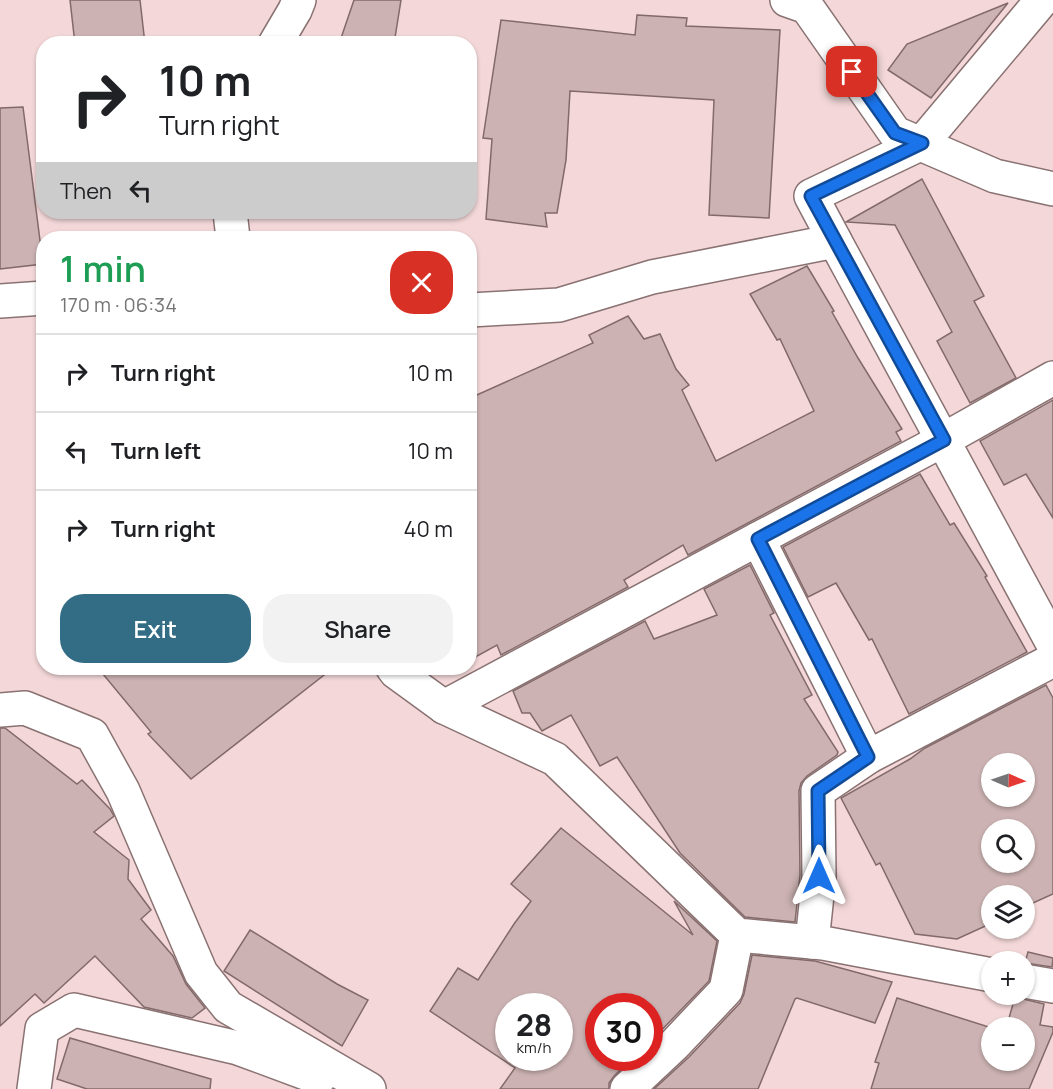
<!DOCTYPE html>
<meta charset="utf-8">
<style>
body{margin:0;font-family:Manrope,sans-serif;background:#f2f2f2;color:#202124;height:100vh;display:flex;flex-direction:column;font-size:22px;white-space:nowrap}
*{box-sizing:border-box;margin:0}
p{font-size:20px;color:#757577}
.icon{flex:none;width:33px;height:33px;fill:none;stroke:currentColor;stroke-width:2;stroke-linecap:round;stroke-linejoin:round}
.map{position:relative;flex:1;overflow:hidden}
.panel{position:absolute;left:36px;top:231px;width:441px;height:444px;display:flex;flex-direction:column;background:#fff;border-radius:24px;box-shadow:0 2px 4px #0004}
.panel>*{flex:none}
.banner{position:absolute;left:36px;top:36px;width:441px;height:183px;border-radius:24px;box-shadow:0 2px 4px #0004;background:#fff;color:#202124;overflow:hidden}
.needle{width:39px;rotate:92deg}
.fabs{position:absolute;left:981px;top:753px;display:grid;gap:12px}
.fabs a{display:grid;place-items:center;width:54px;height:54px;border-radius:50%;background:#fff;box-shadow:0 2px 4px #0004;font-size:30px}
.speed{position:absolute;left:495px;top:993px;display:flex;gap:12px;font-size:30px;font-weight:700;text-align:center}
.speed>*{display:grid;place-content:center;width:78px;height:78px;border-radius:50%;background:#fff;box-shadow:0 2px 4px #0004;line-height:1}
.speed small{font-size:15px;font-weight:400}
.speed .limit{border:9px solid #d22;background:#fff;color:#111}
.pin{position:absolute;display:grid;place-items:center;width:51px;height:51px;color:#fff;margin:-26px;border-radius:12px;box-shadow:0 3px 9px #0006}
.me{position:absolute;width:66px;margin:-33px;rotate:0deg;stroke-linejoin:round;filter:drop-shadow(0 0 4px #0008)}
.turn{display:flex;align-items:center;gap:21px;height:126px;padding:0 24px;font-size:27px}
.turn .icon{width:78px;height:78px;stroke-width:2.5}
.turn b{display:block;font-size:42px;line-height:51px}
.then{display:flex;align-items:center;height:57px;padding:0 24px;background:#0003;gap:12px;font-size:22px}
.round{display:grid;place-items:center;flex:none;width:63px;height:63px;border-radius:24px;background:#f2f2f2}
.summary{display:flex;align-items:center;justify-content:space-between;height:102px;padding:0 24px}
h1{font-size:36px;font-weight:600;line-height:45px;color:#1e9e55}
.action{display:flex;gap:12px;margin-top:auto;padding:12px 24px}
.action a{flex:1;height:69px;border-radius:24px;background:#326d85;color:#fff;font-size:24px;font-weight:600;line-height:69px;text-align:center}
.action a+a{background:#f2f2f2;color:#202124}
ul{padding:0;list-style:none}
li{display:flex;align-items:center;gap:18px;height:78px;padding:0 24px;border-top:2px solid #e0e0e0}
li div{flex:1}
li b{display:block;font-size:22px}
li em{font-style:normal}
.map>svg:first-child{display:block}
.building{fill:#ccb2b2;stroke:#826a6a;stroke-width:1.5;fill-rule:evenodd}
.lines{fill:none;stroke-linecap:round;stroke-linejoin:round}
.minor-casing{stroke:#8a7272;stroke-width:36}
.minor{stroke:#fff;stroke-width:33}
.route-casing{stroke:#114b97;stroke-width:15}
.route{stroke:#1a73e8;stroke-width:10}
</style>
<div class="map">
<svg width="1053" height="1089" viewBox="0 0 1053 1089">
<rect width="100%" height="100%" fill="#f4d8d9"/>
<g class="building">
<path d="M 70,0 L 140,0 L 145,44 L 75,44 Z"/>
<path d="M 354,0 L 401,0 L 394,44 L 339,44 Z"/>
<path d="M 1008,3 L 931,98 L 888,70 L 907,44 Z"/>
<path d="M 637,15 L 687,18 L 686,26 L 780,30 L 769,218 L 709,215 L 714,100 L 570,91 L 566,160 L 557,213 L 545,213 L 547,227 L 486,219 L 492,139 L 483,138 L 501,20 L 635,35 Z"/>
<path d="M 23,107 L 43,264 L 0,269 L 0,108 Z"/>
<path d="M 922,179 L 984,296 L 974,301 L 1016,378 L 970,403 L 937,341 L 952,332 L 895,225 L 846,222 Z"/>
<path d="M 807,266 L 834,311 L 832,312 L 858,358 L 902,429 L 896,432 L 901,441 L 688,555 L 683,545 L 624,580 L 628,587 L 501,655 L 497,645 L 470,660 L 470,398 L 593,343 L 589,335 L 628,316 L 644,339 L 660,334 L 676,369 L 689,385 L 682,390 L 716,461 L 814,411 L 780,339 L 777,340 L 750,294 Z"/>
<path d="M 1053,400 L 1053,518 L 1026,474 L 1004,485 L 980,441 Z"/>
<path d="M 920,474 L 950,525 L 954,523 L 987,576 L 985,577 L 1027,652 L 909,714 L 872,639 L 869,640 L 836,583 L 808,597 L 783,547 Z"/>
<path d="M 750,565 L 774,613 L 770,615 L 812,695 L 804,699 L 838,752 L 837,755 L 807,776 L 801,783 L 799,791 L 800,875 L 795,922 L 745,917 L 680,853 L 617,757 L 600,766 L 571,715 L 542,731 L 530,713 L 522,713 L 513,691 L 645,621 L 654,639 L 717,615 L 704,589 Z"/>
<path d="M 98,668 L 333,668 L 191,779 L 148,734 L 151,732 Z"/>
<path d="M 1046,685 L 1053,698 L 1053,894 L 1024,907 L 1024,896 L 992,896 L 992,923 L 957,939 L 915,934 L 880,863 L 876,865 L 841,798 L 910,759 L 925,748 ZM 992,764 L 1024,764 L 1024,796 L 992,796 ZM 992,830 L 1024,830 L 1024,862 L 992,862 Z"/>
<path d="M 0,728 L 5,728 L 77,784 L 82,780 L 110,809 L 114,816 L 94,832 L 129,860 L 128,879 L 151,910 L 141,919 L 173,956 L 186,984 L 205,1008 L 192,1018 L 144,1007 L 95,956 L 44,1003 L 35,994 L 0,1026 Z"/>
<path d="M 561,828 L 693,935 L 674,901 L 717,941 L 709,981 L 650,1042 L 650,1006 L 598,1006 L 598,1058 L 633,1058 L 614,1076 L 609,1083 L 609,1089 L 500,1089 L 515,1068 L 430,1011 L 458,968 L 478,980 L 514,924 L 531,901 L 511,884 ZM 508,1006 L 560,1006 L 560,1058 L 508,1058 Z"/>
<path d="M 250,930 L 337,984 L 368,1000 L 342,1046 L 224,971 Z"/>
<path d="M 1028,952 L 1053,958 L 1052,967 L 1025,963 Z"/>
<path d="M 752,955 L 815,961 L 892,982 L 875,1023 L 797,998 L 795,999 L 758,1089 L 654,1089 L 689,1057 L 740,1003 L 744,994 Z"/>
<path d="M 1015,997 L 1044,1004 L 1040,1025 L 1053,1027 L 1053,1032 L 1029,1089 L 871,1089 L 879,1063 L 875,1062 L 897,998 L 992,1028 L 992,1060 L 1024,1060 L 1024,1028 L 996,1028 L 998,1021 L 1007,1025 Z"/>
<path d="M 70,1038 L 211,1079 L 210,1089 L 87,1089 L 57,1079 Z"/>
</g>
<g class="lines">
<g class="minor-casing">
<g id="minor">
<path d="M 787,0 L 807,7 L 895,133 L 995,176 L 1053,189"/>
<path d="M 275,44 L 295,10 L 299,0"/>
<path d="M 230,212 L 233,238"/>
<path d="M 835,241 L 811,196 L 922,143 L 1042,0"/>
<path d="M 0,301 L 44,298"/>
<path d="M 470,310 L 559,305 L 652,277 L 835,241 L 1053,644"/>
<path d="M 758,539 L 868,757"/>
<path d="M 393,668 L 396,672 L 444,707 L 555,759 L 737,935 L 823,943 L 992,975"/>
<path d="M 444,707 L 943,440 L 1053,378"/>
<path d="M 0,710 L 25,708 L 92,735 L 123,791 L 201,973 L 228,1007 L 369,1089"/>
<path d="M 812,942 L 819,876 L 818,791 L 868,757 L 1053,660"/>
<path d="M 1024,981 L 1053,986"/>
<path d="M 34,1089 L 42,1029 L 74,1010 L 238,1048 L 319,1078"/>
<path d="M 627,1089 L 675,1044 L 726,990 L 737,935"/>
</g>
</g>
<use href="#minor" class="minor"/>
</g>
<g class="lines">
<g class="route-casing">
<path id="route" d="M 819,876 L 818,791 L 868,757 L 758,539 L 944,440 L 811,196 L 922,143 L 895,133 L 852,72"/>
</g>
<use href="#route" class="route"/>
</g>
</svg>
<div class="fabs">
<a><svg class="needle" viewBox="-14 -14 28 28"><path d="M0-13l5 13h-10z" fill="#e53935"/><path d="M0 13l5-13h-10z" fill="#757577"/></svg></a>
<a><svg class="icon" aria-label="search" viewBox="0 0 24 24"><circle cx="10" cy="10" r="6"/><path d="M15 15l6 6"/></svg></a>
<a><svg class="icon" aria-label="layers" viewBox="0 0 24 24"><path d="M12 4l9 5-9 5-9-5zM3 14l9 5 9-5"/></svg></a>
<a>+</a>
<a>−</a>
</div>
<div class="speed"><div>28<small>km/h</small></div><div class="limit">30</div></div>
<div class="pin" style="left:852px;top:72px;background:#d93025"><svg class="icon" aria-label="arrive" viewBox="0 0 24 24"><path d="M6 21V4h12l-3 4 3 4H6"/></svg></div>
<svg class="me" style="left:819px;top:876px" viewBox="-20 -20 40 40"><path d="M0-17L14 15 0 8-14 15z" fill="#1a73e8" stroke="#fff" stroke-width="4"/></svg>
<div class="banner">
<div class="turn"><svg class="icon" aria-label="right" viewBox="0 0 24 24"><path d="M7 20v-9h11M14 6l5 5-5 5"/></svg><div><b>10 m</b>Turn right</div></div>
<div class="then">Then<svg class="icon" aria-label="left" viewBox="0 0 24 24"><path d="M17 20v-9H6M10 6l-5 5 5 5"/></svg></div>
</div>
<section class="panel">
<div class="summary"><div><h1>1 min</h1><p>170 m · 06:34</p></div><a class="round" style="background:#d93025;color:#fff"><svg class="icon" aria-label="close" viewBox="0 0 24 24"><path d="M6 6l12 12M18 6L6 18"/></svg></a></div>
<ul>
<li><svg class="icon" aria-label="right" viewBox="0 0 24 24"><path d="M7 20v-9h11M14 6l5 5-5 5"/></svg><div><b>Turn right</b></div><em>10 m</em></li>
<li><svg class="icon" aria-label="left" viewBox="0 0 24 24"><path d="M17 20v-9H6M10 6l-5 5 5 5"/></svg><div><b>Turn left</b></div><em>10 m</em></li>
<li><svg class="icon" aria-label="right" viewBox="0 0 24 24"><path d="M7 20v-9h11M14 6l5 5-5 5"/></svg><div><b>Turn right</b></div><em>40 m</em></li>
</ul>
<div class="action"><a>Exit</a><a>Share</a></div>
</section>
</div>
